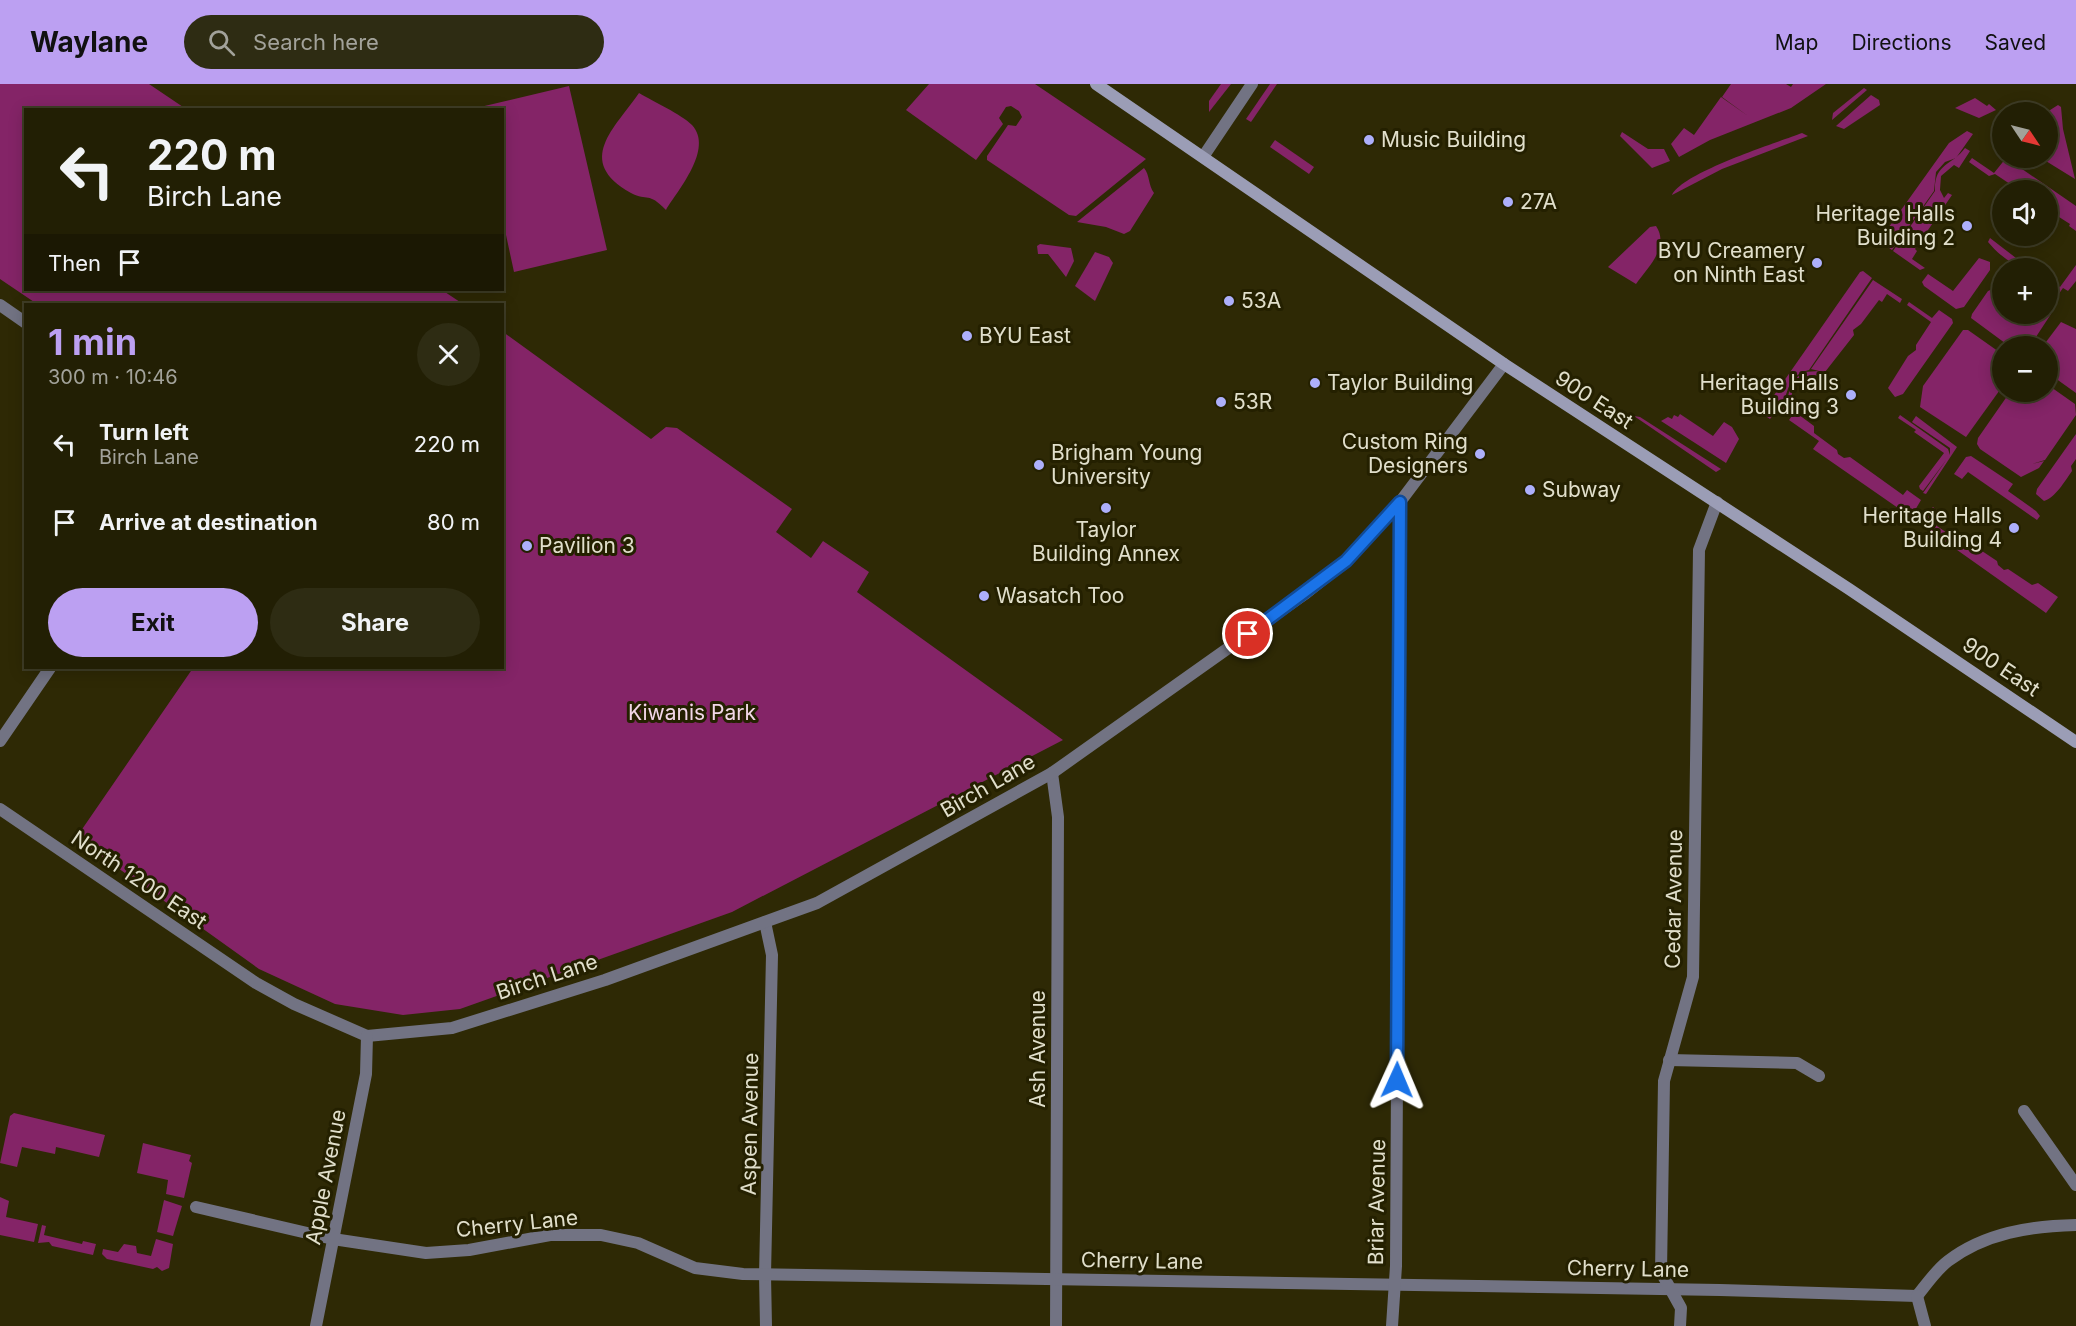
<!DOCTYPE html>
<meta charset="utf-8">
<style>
body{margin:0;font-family:Inter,sans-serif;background:#2e2c13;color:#f1f3f6;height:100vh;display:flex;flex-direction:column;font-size:22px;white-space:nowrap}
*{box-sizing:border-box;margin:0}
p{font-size:20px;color:#a2a29a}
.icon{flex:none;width:33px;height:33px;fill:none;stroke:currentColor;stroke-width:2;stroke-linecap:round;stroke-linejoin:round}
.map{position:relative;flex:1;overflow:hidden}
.sheet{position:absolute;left:24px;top:219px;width:480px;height:366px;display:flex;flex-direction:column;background:#221f04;border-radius:0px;box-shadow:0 3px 15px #0003,0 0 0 2px #3f3d26}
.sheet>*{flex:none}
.guide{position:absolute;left:24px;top:24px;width:480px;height:183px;border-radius:0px;box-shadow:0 3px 15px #0003,0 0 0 2px #3f3d26;background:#221f04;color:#f1f3f6;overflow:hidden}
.needle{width:39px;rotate:125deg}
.buttons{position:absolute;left:1992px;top:18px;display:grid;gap:12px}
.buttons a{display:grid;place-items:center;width:66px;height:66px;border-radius:50%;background:#221f04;box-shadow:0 3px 15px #0003,0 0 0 2px #3f3d26;font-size:30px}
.pin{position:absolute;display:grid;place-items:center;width:51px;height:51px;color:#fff;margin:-26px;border:3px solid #fff;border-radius:50%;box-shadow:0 2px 6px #0007}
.me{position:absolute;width:66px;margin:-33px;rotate:1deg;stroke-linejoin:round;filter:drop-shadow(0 0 4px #0008)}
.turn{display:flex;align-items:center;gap:21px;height:126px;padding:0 24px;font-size:27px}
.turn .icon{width:78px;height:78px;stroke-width:2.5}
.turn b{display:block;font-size:42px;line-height:51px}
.then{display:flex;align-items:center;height:57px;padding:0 24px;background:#0003;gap:12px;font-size:22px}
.round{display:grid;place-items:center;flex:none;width:63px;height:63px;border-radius:32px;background:#2e2c13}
.overview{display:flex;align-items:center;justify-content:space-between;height:102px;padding:0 24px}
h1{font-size:36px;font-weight:700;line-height:45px;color:#bca0f2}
.action{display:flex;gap:12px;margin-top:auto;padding:12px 24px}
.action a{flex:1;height:69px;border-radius:36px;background:#bca0f2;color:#111;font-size:24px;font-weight:700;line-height:69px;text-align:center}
.action a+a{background:#2e2c13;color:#f1f3f6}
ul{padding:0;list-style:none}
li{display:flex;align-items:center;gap:18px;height:78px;padding:0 24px}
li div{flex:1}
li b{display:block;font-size:22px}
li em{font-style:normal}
header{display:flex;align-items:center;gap:36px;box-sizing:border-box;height:84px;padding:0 30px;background:#bca0f2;color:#111}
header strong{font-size:28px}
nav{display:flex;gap:33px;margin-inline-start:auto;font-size:21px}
.search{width:420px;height:54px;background:#2e2c13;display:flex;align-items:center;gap:15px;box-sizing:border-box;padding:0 21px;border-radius:33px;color:#a2a29a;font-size:22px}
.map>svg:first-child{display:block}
.green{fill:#842467}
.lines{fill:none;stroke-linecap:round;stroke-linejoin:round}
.street{stroke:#727383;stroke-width:12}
.secondary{stroke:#9b9db6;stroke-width:12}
.route-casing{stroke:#114b97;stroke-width:15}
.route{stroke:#1a73e8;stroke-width:10}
.poi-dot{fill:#adaffb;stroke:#242000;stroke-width:2}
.labels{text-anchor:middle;stroke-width:6;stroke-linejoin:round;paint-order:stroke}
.poi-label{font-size:21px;fill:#e1dfcb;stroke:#242000;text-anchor:start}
.street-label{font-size:21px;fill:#e1dfcb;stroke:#242000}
.park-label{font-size:21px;fill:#f2d7e7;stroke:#242000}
</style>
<header>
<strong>Waylane</strong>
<div class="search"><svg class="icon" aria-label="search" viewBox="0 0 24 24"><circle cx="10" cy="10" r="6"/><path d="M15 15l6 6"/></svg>Search here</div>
<nav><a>Map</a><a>Directions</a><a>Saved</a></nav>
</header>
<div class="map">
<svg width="2076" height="1242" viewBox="0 0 2076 1242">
<rect width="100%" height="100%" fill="#2e2905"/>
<g class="green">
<path d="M 0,0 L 149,0 L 186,25 L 26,26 L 26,206 L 442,206 L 463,220 L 37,220 L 0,195 Z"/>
<path d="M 929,0 L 1035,0 L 1146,75 L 1076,132 L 1069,131 L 987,76 L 987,72 L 1008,41 L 1016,42 L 1022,33 L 1019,27 L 1011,22 L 1006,23 L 999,34 L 1003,40 L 976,76 L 906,26 Z"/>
<path d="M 1221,0 L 1231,0 L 1209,28 L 1209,17 Z"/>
<path d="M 1270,0 L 1277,0 L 1251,38 L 1246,35 Z"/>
<path d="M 1731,0 L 1786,0 L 1791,3 L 1793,0 L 1826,0 L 1791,24 L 1710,56 L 1679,73 L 1671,60 L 1684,44 L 1694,51 L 1721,13 L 1748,32 L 1722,13 Z"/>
<path d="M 569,2 L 607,166 L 514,188 L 503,137 L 502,26 L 476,24 Z"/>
<path d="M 1864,4 L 1867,6 L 1832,36 L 1833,29 Z"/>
<path d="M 639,9 C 654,18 681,30 692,41 C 714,65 678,106 666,126 C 648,107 648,118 631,109 C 574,77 615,44 639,9 Z"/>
<path d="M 1871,11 L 1879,16 L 1880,21 L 1844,45 L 1836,42 Z"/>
<path d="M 1975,14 L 1987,22 L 1989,20 L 1996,26 L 1979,34 L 1955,24 Z"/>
<path d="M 2058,21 L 2061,23 L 2063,45 L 2075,95 L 2041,74 L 2048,74 L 2047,28 Z"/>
<path d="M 1967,47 L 1973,50 L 1956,74 L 1945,78 L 1936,88 L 1934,107 L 1892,166 L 1882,159 L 1881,154 L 1949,59 Z"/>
<path d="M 1622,48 L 1648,65 L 1664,65 L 1670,77 L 1652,84 L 1620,52 Z"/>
<path d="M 1802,49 L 1808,52 L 1722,85 L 1672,111 C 1683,88 1776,59 1802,49 Z"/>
<path d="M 1275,56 L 1314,83 L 1309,90 L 1270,63 Z"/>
<path d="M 1965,64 L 1970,67 L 1959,84 L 1954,81 L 1941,92 L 1940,106 L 1944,114 L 1948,109 L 1952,111 L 1915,165 L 1917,167 L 1912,175 L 1925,184 L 1920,186 L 1893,167 L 1935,107 C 1934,79 1952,82 1965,64 Z"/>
<path d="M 1972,74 L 1994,89 L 2006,74 L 2076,122 L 2076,147 L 2069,142 L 2070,140 L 2048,126 L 2048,106 L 2019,106 L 1995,90 L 1989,92 L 1969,78 Z"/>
<path d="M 1144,84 C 1150,91 1148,101 1154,109 L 1130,147 L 1124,150 L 1106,143 L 1077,138 Z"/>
<path d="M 1656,142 C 1670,163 1648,183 1636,200 L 1608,183 L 1650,143 Z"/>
<path d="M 1990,154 L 2029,184 L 2034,184 C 2015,185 1999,171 1988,158 Z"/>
<path d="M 1040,160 L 1071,164 L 1074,177 L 1066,193 L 1048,170 L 1038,170 L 1037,162 Z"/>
<path d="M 1095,168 L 1109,173 L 1113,179 L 1095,217 L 1075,202 Z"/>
<path d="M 1979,174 L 1990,178 L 1990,186 L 1964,223 L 1956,225 L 1924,202 L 1922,198 L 1928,190 L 1953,207 Z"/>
<path d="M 2076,181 L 2076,197 L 2068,207 L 2063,204 L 2058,211 L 2048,204 L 2048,194 L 2060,203 Z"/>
<path d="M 1863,187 L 1872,194 L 1809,286 C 1784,292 1790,312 1778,328 L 1776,327 L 1770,335 L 1764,331 L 1763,327 L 1860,188 Z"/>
<path d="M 1873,196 L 1902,215 L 1900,219 L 1887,210 L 1882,218 L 1879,216 L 1861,240 L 1853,246 L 1854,251 L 1825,288 L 1826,290 L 1819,301 L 1808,293 L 1819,293 L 1815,291 C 1802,292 1791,300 1792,314 L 1796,317 L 1785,332 L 1780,329 L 1787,318 L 1791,298 L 1804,288 L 1819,287 L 1811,285 Z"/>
<path d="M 2002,201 L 2002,230 L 2048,230 L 2048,226 L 2051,230 L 2030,262 L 2009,262 L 1971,234 L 1972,230 L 1988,207 Z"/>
<path d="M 1909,218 L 1932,234 L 1939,226 L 1952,235 L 1953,239 L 1903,310 L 1895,313 L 1888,304 L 1908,272 L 1916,266 L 1916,261 L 1931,238 L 1907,221 Z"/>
<path d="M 2061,238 L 2076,245 L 2076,309 L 2048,289 L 2048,262 L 2043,262 Z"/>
<path d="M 1963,246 L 1968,246 L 2002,270 L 2002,303 L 1966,353 L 1920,323 L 1923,302 Z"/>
<path d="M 503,248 L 651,355 L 666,343 L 677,344 L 792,425 L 776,448 L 811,474 L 823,457 L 869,488 L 857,508 L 1063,656 L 732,828 L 460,925 L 403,931 L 335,920 L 259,885 L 76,754 L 193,584 L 502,584 Z"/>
<path d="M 2048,301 L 2075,320 L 2076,331 L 2045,376 L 2032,380 L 2044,377 L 2039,384 L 2021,393 L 1980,365 L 1977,360 L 1978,354 L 2010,308 L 2048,308 Z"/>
<path d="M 1795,328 L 1814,342 L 1814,349 L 1837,366 L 1838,370 L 1844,374 L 1850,373 L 1903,411 L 1907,406 L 1921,416 L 1911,433 L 1813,365 L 1819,357 L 1789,336 Z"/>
<path d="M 1680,330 L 1713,352 L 1724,338 L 1732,343 L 1739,355 L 1726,379 L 1661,337 L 1668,333 L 1672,335 L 1674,331 L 1678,333 Z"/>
<path d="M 1900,331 L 1948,365 L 1950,371 L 1950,364 L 1912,338 L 1916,332 L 1957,363 L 1926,410 L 1923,409 L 1947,375 L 1923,407 L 1920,405 L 1919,402 L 1944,369 L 1914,348 L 1916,346 L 1898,334 Z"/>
<path d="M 1634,332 L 1640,333 L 1721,385 L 1716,388 Z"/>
<path d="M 2076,350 L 2076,375 L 2071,382 L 2072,387 C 2065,397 2055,414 2044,417 L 2036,410 L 2037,405 Z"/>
<path d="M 1971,372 L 2013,400 L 2008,407 L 2036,427 L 2040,432 L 2037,436 L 1968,388 L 1962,395 L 1954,390 L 1966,373 Z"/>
<path d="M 1933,423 L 1941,430 L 1934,440 L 1953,453 L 1958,451 L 1997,477 L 1998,481 L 2004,486 L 2008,485 L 2032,501 L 2038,499 L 2058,513 L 2046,529 L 1919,439 Z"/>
<path d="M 14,1029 L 105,1051 L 99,1073 L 56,1063 L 55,1070 L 22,1063 L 17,1083 L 0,1079 L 10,1032 Z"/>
<path d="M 143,1059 L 191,1071 L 189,1077 L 192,1079 L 184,1114 L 166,1110 L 168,1096 L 137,1089 Z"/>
<path d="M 0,1113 L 9,1117 L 6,1133 L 38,1140 L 34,1158 L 0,1151 Z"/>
<path d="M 164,1116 L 182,1122 L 173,1152 L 157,1148 Z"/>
<path d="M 42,1141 L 46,1142 L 44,1151 L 82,1160 L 83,1157 L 96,1160 L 93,1171 L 52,1162 L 49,1158 L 38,1159 Z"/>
<path d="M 156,1155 L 173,1160 L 169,1184 L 162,1187 L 157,1183 L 153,1185 L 107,1175 L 102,1170 L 103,1165 L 118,1168 L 124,1160 L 136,1162 L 137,1169 L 151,1172 Z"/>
</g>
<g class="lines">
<g class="street">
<path d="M 1203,73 L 1252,0"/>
<path d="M 0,221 L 26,239"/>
<path d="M 0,657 L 50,584"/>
<path d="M 1052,689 L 1058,733 L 1056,1242"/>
<path d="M 0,725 L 256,899 L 294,920 L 367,952"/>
<path d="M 765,838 L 772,871 L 765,1191 L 766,1242"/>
<path d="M 367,952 L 452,944 L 605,896 L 817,819 L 1052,689 L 1306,509 L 1346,477 L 1400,418 L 1504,280"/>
<path d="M 1669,976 L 1797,979 L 1819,992"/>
<path d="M 2024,1027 L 2076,1101"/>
<path d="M 196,1123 L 333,1155 L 426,1169 L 469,1166 L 550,1151 L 601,1151 L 638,1159 L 695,1184 L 743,1190 L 1720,1206 L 1917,1212 C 1926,1201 1936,1186 1948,1177 C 1985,1149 2030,1142 2076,1141"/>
<path d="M 1917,1212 L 1925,1242"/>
<path d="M 316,1242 L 366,990 L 367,952"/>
<path d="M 1392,1242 L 1396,1182 L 1400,418"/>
<path d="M 1680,1242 L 1681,1224 L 1661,1188 L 1664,997 L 1693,893 L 1699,466 L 1717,418"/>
</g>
<path class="secondary" d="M 1096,0 L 1504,280 L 1849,505 L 2076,658"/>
</g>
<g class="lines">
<g class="route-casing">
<path id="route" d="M 1248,550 L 1346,477 L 1400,418 L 1397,996"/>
</g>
<use href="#route" class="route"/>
</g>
<g class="poi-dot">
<circle cx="1369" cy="56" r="6"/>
<circle cx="1508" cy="118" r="6"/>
<circle cx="1967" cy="142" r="6"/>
<circle cx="1817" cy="179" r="6"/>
<circle cx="1229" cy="217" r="6"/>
<circle cx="967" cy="252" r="6"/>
<circle cx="1315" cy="299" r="6"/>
<circle cx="1851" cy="311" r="6"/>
<circle cx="1221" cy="318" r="6"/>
<circle cx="1480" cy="370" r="6"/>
<circle cx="1039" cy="381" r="6"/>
<circle cx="1530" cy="406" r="6"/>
<circle cx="1106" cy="424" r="6"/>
<circle cx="2014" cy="444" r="6"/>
<circle cx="527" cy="462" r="6"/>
<circle cx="984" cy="512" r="6"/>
</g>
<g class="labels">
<g class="poi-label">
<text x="1381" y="63">Music Building</text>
<text x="1520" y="125">27A</text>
<text x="1955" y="137" text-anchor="end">Heritage Halls<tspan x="1955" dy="24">Building 2</tspan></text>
<text x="1805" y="174" text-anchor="end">BYU Creamery<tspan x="1805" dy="24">on Ninth East</tspan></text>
<text x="1241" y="224">53A</text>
<text x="979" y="259">BYU East</text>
<text x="1327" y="306">Taylor Building</text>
<text x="1839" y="306" text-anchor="end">Heritage Halls<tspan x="1839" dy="24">Building 3</tspan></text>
<text x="1233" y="325">53R</text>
<text x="1468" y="365" text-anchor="end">Custom Ring<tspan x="1468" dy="24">Designers</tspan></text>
<text x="1051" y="376">Brigham Young<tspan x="1051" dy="24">University</tspan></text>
<text x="1542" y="413">Subway</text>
<text x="2002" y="439" text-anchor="end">Heritage Halls<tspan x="2002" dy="24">Building 4</tspan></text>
<text x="1106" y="453" text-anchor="middle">Taylor<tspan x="1106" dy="24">Building Annex</tspan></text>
<text x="539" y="469">Pavilion 3</text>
<text x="996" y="519">Wasatch Too</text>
</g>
<g class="street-label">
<text transform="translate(1594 316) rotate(33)" y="7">900 East</text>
<text transform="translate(2001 583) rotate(34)" y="7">900 East</text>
<text transform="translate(988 702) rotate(-30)" y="7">Birch Lane</text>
<text transform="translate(139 796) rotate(34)" y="7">North 1200 East</text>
<text transform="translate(1674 815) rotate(-89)" y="7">Cedar Avenue</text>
<text transform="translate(547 893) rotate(-18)" y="7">Birch Lane</text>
<text transform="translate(1038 965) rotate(-90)" y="7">Ash Avenue</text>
<text transform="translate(750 1040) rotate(-89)" y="7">Aspen Avenue</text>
<text transform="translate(326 1093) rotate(-79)" y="7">Apple Avenue</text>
<text transform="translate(1377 1118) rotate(-89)" y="7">Briar Avenue</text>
<text transform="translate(517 1140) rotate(-6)" y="7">Cherry Lane</text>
<text transform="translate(1142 1177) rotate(1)" y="7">Cherry Lane</text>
<text transform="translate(1628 1185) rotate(1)" y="7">Cherry Lane</text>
</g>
<g class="park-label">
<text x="692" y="636">Kiwanis Park</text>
</g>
</g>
</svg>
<div class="buttons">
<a><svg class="needle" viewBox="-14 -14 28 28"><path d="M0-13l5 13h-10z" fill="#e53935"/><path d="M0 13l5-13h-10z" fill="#a2a29a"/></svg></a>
<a><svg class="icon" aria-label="sound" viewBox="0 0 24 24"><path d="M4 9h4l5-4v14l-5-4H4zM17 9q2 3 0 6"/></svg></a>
<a>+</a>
<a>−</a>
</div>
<div class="pin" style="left:1248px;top:550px;background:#d93025"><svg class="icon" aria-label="arrive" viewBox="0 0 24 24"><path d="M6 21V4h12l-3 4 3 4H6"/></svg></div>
<svg class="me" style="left:1397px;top:996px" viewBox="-20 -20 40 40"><path d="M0-17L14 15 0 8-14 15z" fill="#1a73e8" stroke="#fff" stroke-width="4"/></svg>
<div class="guide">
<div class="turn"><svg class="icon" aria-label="left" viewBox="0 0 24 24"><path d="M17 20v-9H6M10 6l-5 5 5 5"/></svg><div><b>220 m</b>Birch Lane</div></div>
<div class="then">Then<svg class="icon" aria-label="arrive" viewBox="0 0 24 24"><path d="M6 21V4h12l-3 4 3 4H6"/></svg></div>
</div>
<section class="sheet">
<div class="overview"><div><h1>1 min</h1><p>300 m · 10:46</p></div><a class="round"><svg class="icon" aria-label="close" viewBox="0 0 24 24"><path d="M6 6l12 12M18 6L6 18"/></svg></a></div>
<ul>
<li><svg class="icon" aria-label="left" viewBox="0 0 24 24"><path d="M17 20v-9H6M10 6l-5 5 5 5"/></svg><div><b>Turn left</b><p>Birch Lane</p></div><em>220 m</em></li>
<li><svg class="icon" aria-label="arrive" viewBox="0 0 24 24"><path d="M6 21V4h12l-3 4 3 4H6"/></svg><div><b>Arrive at destination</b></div><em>80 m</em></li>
</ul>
<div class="action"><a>Exit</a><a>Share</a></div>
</section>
</div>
